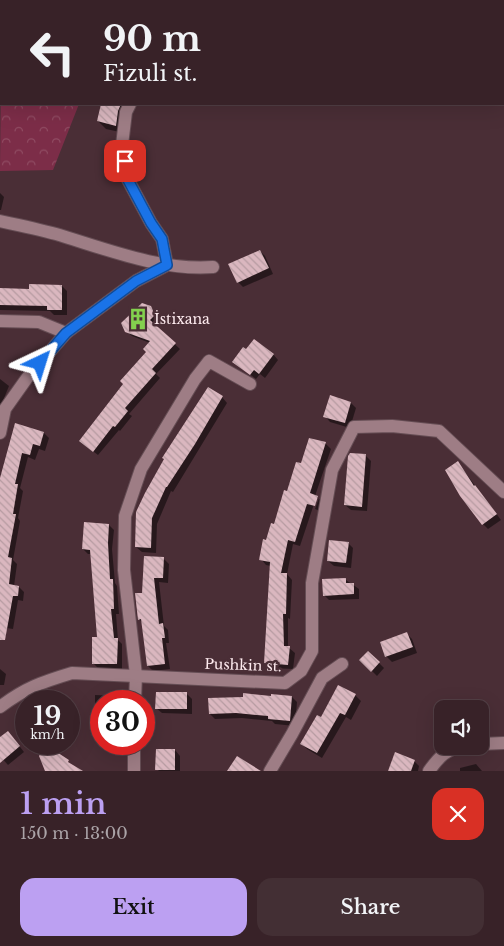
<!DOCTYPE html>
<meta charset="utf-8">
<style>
body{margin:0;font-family:"Libre Baskerville",serif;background:#432f34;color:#f1f3f6;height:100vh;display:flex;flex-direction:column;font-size:19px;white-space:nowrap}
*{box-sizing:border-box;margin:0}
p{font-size:16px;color:#aba4a8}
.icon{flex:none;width:28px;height:28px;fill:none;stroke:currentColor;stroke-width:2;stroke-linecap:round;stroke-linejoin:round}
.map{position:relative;height:771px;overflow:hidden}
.side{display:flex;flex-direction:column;background:#382228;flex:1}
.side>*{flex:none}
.top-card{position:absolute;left:0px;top:0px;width:505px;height:105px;box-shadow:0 5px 20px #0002,0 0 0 1px #523f45;background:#382228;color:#f1f3f6;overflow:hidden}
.controls{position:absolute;left:434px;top:700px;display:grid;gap:10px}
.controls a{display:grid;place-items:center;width:55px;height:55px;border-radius:10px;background:#382228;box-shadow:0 5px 20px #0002,0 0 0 1px #523f45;font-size:25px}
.speed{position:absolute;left:15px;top:690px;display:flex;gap:10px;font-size:25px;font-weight:700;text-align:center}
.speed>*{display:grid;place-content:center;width:65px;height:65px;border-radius:50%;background:#382228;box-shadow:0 5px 20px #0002,0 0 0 1px #523f45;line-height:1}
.speed small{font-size:12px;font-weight:400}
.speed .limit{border:8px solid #d22;background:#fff;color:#111}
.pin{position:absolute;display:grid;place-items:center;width:42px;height:42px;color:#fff;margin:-21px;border-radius:10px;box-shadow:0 2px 8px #0006}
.me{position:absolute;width:55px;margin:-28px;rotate:41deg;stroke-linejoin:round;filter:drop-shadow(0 0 4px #0008)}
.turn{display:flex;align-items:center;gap:18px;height:105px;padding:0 20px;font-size:22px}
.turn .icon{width:65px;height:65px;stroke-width:2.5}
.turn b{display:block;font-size:35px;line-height:42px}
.round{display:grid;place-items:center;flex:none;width:52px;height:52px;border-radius:15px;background:#432f34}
.overview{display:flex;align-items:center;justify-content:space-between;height:85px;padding:0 20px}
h1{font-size:30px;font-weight:600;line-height:38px;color:#bca0f2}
.action{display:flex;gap:10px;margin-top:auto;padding:10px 20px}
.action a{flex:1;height:58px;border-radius:15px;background:#bca0f2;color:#111;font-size:20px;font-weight:600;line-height:58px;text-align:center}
.action a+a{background:#432f34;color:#f1f3f6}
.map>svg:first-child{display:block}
.forest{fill:url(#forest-crowns)}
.shadow{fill:#0007}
.building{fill:url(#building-back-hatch)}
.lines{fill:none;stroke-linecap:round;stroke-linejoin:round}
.minor-casing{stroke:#654d54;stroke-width:14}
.minor{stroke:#9e7d85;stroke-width:12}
.route-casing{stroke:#114b97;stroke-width:12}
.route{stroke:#1a73e8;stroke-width:9}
.labels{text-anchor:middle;stroke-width:5;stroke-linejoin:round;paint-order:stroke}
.poi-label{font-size:14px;fill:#feebef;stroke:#4a2e36;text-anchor:start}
.street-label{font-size:14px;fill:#feebef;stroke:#4a2e36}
</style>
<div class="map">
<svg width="504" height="771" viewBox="0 0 504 771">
<defs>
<pattern id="forest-crowns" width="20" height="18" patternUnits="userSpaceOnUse" patternTransform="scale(1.25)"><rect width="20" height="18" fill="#7c2d48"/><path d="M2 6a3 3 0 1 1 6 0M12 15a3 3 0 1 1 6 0" fill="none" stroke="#904c63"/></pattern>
<pattern id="building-back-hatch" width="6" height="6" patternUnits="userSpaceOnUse" patternTransform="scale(1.25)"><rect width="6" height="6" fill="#dab7bf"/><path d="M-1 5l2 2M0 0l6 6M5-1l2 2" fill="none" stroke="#b69ba1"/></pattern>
</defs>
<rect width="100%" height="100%" fill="#4a2e36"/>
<path class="forest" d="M 1,74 L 1,104 L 79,104 L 53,170 L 0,171 Z"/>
<g class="shadow">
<path d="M 103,104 L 134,104 L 124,133 L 106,129 L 98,121 Z"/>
<path d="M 0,193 L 4,197 L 1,210 L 0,210 Z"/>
<path d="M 260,251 L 265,256 L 273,274 L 243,287 L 238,282 Z"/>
<path d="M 62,286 L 67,291 L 67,315 L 54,315 L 50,311 L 0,310 L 0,289 L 30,290 Z"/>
<path d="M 150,307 L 155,312 L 159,320 L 154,325 L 180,349 L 156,374 L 160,378 L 129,414 L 132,416 L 120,431 L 119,430 L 98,455 L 85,445 L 147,352 L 150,343 L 132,336 L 126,331 Z"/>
<path d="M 273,354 L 278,360 L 265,378 L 260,374 L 256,379 L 234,362 Z"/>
<path d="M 0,379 L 9,386 L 0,408 Z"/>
<path d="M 222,397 L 227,403 L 173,492 L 171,491 L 157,524 L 156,553 L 142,552 L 136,547 L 137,512 Z"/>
<path d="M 351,403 L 356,408 L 350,428 L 330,422 L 325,416 Z"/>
<path d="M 44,433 L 49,438 L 45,451 L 39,449 L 35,460 L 28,457 L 20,488 L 23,491 L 18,518 L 20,521 L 13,560 L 17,564 L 14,586 L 19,587 L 24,592 L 23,601 L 18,600 L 13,629 L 0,627 L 0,634 L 0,490 L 4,469 Z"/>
<path d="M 325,443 L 331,449 L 315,496 L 317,497 L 323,502 L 320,511 L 315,509 L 319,498 L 316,498 L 300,546 L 293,544 L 287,574 L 292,580 L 290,619 L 288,618 L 288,647 L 295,653 L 293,669 L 271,668 L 266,663 L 271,566 L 266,565 L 261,559 L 288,492 L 302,465 Z"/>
<path d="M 366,456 L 371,461 L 367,511 L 351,510 L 345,505 Z"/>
<path d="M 458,463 L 501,520 L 488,529 L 483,524 Z"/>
<path d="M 109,525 L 114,530 L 112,549 L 115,583 L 117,586 L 119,614 L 116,614 L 118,640 L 122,644 L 122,669 L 98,668 L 93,663 L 98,639 L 92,554 L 88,554 L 83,549 Z"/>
<path d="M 348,543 L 353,548 L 351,568 L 334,566 L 328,561 Z"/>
<path d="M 163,558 L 169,564 L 168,583 L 159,582 L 164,626 L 168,630 L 169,643 L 166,643 L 170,669 L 153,671 L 148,666 L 143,623 L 139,619 L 143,594 Z"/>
<path d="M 346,580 L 359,589 L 359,599 L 329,600 L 324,595 Z"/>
<path d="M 407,634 L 412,639 L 417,653 L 392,662 L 386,656 Z"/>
<path d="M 368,652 L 384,668 L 377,676 L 361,660 Z"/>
<path d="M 0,669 L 6,674 L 4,685 L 0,685 Z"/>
<path d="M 338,686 L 355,695 L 361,701 L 351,720 L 346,717 L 322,758 L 307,749 L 302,744 L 321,719 Z"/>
<path d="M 187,694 L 192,699 L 192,714 L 162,713 L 156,708 Z"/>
<path d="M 95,695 L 119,696 L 124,701 L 101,701 L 101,718 L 100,718 L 95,713 Z"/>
<path d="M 272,697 L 292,697 L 297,702 L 295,726 L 275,724 L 272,721 L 242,718 L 215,719 L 210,714 Z"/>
<path d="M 473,704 L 478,709 L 449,709 Z"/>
<path d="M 13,738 L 24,752 L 8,765 L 0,756 L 0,739 Z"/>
<path d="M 175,750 L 180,756 L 180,771 L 159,771 L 157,769 Z"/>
<path d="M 414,761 L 419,766 L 418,771 L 389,771 Z"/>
<path d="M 476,764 L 482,771 L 460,771 L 460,768 Z"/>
</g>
<g class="building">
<path d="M 101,104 L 121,104 L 118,111 L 116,126 L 97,121 Z"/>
<path d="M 260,250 L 269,268 L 237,283 L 228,264 Z"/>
<path d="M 29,284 L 62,285 L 62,310 L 47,310 L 47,306 L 0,305 L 0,288 L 29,289 Z"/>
<path d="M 142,303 L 151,306 L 155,315 L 150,320 L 176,343 L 152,369 L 156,373 L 125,408 L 128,411 L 115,427 L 113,426 L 93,452 L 79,441 L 123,384 L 120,381 L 146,352 L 143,349 L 150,341 L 125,332 L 121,323 Z"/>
<path d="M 254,339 L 274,354 L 259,374 L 254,370 L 250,375 L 232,362 L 243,347 L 246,349 Z"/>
<path d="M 208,387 L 223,396 L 195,444 L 167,487 L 166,487 L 152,518 L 151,548 L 135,547 L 136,512 L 145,493 L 164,459 L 162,458 Z"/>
<path d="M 330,395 L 351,402 L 345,423 L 323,417 Z"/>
<path d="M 15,423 L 44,432 L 40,446 L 33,444 L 30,455 L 22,453 L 15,484 L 18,484 L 13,514 L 16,514 L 8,557 L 12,558 L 9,584 L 19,586 L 18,596 L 13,596 L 5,640 L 0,640 L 0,478 Z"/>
<path d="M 309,438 L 326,442 L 310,493 L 318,496 L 315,506 L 307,504 L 295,542 L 288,540 L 281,573 L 287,573 L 286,614 L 283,614 L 284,646 L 290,646 L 288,665 L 264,663 L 270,562 L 259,560 L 263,539 L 266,540 L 271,523 L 274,524 L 284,490 L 287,491 L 296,462 L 301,463 Z"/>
<path d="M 350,453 L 366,454 L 362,507 L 344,505 L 348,456 Z"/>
<path d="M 458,461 L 474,486 L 475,485 L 497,514 L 482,525 L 460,496 L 445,470 Z"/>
<path d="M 84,522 L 109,524 L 108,543 L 110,579 L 113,579 L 114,609 L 111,609 L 114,638 L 118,638 L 117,664 L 92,664 L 92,637 L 97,637 L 90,550 L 82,549 Z"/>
<path d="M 329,540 L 349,542 L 346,563 L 327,561 Z"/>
<path d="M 144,556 L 164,557 L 163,578 L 154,578 L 159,624 L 163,623 L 165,638 L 162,638 L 165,664 L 147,666 L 141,619 L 138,620 L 135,593 L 142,593 Z"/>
<path d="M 346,578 L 346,583 L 354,583 L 354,594 L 323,596 L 322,579 Z"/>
<path d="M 407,632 L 413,647 L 385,657 L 380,642 Z"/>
<path d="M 368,651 L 380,662 L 371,672 L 359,660 Z"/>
<path d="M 338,685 L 356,694 L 345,715 L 340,713 L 317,753 L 300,744 L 317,715 L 321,717 Z"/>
<path d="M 156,692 L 187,692 L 187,709 L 155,709 Z"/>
<path d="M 243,693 L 271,696 L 271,694 L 292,696 L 290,721 L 268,719 L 268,716 L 236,713 L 209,714 L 208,698 L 243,697 Z"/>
<path d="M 8,731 L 20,746 L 0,763 L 0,737 Z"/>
<path d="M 46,745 L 69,760 L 68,762 L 83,771 L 45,771 L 39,756 Z"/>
<path d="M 156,749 L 175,749 L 175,770 L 155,770 Z"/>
<path d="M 395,752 L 415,760 L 411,771 L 388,771 Z"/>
<path d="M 237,756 L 261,771 L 227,771 Z"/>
</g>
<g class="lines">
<g class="minor-casing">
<g id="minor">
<path d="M 14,0 L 14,1"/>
<path d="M 232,1 L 234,0"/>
<path d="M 0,61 L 1,59"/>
<path d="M 130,104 L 126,112 L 122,145 L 127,178 L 151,223 L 162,239 L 167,265"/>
<path d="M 0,221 C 19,225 38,229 56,234 C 106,249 161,271 213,267"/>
<path d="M 0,321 L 39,322 L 66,333"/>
<path d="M 0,433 L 5,409 L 27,378 L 66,333 L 136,281 L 167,265"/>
<path d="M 135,701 L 136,675 L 124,570 L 125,516 L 141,469 L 195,379 L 209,361 L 250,384"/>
<path d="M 0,707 C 25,688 42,682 72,673 L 285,683 L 301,671 L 312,651 L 312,583 L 332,470 L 354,427 L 392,426 L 439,431 L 504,492"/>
<path d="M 134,744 L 134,771"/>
<path d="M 480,744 L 504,743"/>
<path d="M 270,771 L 292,734 L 322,678 L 342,664"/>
<path d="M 429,771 C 438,758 447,748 464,746"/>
</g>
</g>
<use href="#minor" class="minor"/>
</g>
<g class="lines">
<g class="route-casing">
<path id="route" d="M 40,363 L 66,333 L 136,281 L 167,265 L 162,239 L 151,223 L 127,178 L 125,161"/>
</g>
<use href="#route" class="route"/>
</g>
<defs>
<g id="building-bare" transform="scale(1.725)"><path d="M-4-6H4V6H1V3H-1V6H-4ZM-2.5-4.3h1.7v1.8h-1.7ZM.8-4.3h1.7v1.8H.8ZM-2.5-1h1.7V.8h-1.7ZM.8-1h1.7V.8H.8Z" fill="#83d04e" stroke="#4a2e36" stroke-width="2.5" paint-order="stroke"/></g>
</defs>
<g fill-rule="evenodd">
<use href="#building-bare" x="138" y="319"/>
</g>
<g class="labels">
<g class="poi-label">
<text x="154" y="324">İstixana</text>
</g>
<g class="street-label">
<text transform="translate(243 665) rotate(2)" y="5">Pushkin st.</text>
</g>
</g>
</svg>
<div class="controls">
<a><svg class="icon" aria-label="sound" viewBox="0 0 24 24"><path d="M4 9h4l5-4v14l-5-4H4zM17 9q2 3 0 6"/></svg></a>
</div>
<div class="speed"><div>19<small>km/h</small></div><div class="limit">30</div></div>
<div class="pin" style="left:125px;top:161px;background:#d93025"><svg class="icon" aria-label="arrive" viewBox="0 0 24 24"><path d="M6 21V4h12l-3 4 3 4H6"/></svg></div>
<svg class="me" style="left:40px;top:363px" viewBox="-20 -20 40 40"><path d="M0-17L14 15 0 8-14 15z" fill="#1a73e8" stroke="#fff" stroke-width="4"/></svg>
<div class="top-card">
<div class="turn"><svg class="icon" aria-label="left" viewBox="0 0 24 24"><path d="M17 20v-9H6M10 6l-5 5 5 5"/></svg><div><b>90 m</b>Fizuli st.</div></div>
</div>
</div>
<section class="side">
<div class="overview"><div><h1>1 min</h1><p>150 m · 13:00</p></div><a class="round" style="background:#d93025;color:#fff"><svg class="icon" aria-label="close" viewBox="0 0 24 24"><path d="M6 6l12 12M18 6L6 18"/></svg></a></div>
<div class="action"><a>Exit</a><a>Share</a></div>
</section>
